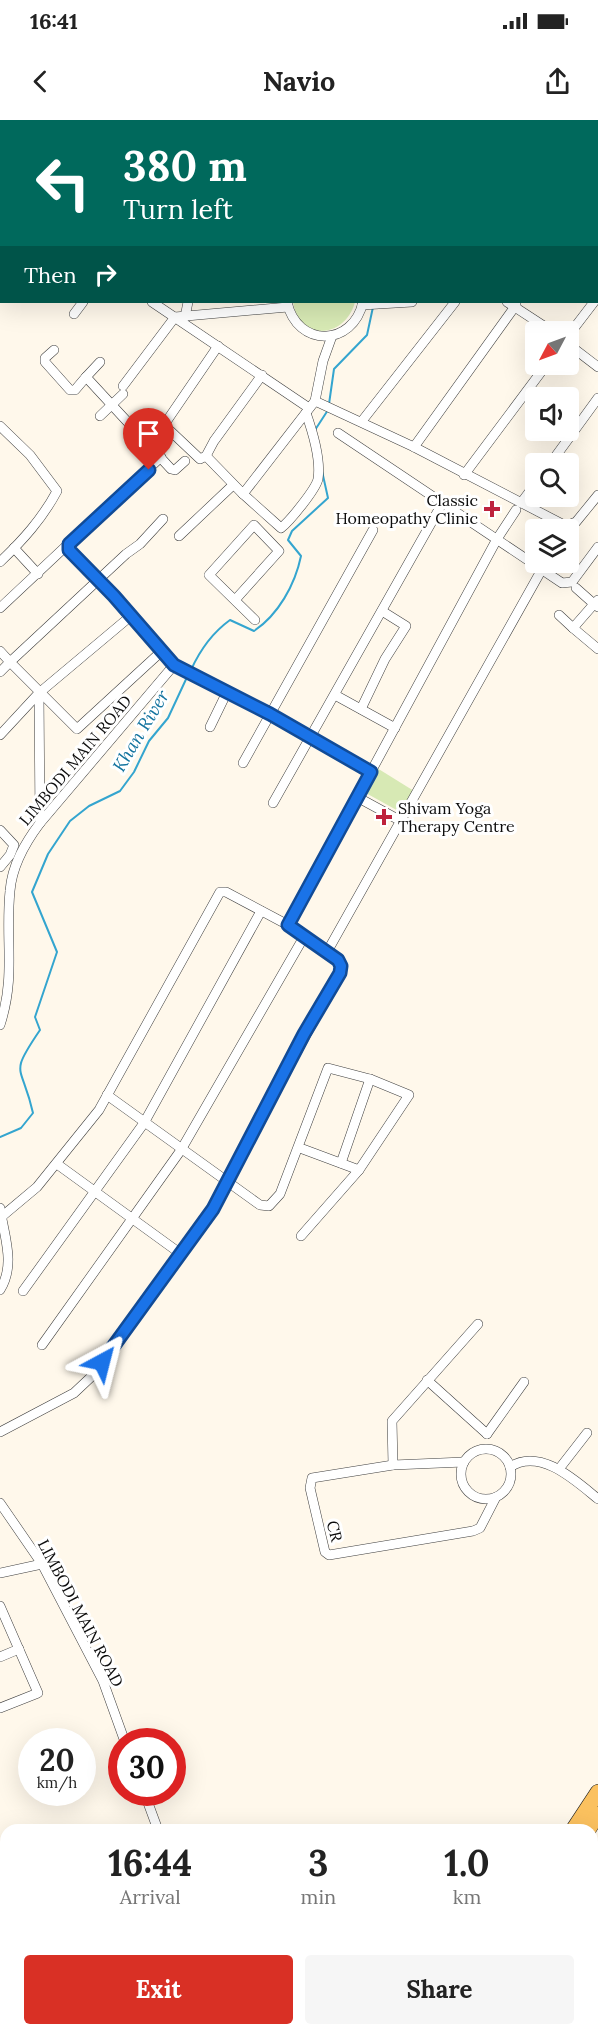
<!DOCTYPE html>
<style>
body{margin:0;font-family:Lora,serif;background:#f6f6f6;color:#222;height:100vh;display:flex;flex-direction:column;font-size:22px;white-space:nowrap}
*{box-sizing:border-box;margin:0}
p{font-size:20px;color:#767676}
.icon{flex:none;width:33px;height:33px;fill:none;stroke:currentColor;stroke-width:2;stroke-linecap:round;stroke-linejoin:round}
.map{position:relative;flex:1;overflow:hidden}
.panel{position:absolute;left:0px;top:1704px;width:598px;height:212px;display:flex;flex-direction:column;background:#fff;border-radius:18px 18px 0 0;box-shadow:0 6px 24px #0002}
.panel>*{flex:none}
.guide{position:absolute;left:0px;top:0px;width:598px;height:183px;box-shadow:0 6px 24px #0002;background:#00695c;color:#fff;overflow:hidden}
.needle{width:39px;rotate:229deg}
.tools{position:absolute;left:525px;top:201px;display:grid;gap:12px}
.tools a{display:grid;place-items:center;width:54px;height:54px;border-radius:6px;background:#fff;box-shadow:0 6px 24px #0002;font-size:30px}
.speed{position:absolute;left:18px;top:1608px;display:flex;gap:12px;font-size:30px;font-weight:700;text-align:center}
.speed>*{display:grid;place-content:center;width:78px;height:78px;border-radius:50%;background:#fff;box-shadow:0 6px 24px #0002;line-height:1}
.speed small{font-size:15px;font-weight:400}
.speed .limit{border:9px solid #d22;background:#fff;color:#111}
.pin{position:absolute;display:grid;place-items:center;width:51px;height:51px;color:#fff;margin:-62px -26px;border-radius:50% 50% 50% 0;rotate:-45deg;box-shadow:0 0 6px #0007}
.pin .icon{rotate:45deg}
.me{position:absolute;width:66px;margin:-33px;rotate:38deg;stroke-linejoin:round;filter:drop-shadow(0 0 4px #0008)}
.turn{display:flex;align-items:center;gap:21px;height:126px;padding:0 24px;font-size:27px}
.turn .icon{width:78px;height:78px;stroke-width:2.5}
.turn b{display:block;font-size:42px;line-height:51px}
.then{display:flex;align-items:center;height:57px;padding:0 24px;background:#0003;gap:12px;font-size:22px}
.eta{display:flex;justify-content:space-evenly;align-items:center;height:102px;text-align:center}
.eta b{font-size:36px;font-weight:700;line-height:42px}
.button{display:flex;gap:12px;margin-top:auto;padding:12px 24px}
.button a{flex:1;height:69px;border-radius:6px;background:#d93025;color:#fff;font-size:24px;font-weight:700;line-height:69px;text-align:center}
.button a+a{background:#f6f6f6;color:#222}
.status{display:flex;justify-content:space-between;align-items:center;height:42px;padding:0 30px;background:#fff;direction:ltr}
.status svg{height:16px;fill:currentColor}
header{display:flex;justify-content:space-between;align-items:center;height:78px;padding:0 24px;background:#fff;font-size:27px;font-weight:700}
.map>svg:first-child{display:block}
.green{fill:#d7e9b4}
.water{fill:#afe5f7;stroke:#34a5cf;stroke-width:1.5}
.lines{fill:none;stroke-linecap:round;stroke-linejoin:round}
.stream{stroke:#34a5cf;stroke-width:2}
.pedestrian-casing{stroke:#3f3f3f;stroke-width:9}
.minor-casing{stroke:#3f3f3f;stroke-width:10}
.primary-casing{stroke:#1d1d1d;stroke-width:16}
.pedestrian{stroke:#fff;stroke-width:8}
.minor{stroke:#fff;stroke-width:9}
.primary{stroke:#fbc15f;stroke-width:15}
.route-casing{stroke:#114b97;stroke-width:15}
.route{stroke:#1a73e8;stroke-width:10}
.poi-dot{fill:#be223d;stroke:#fff;stroke-width:2}
.labels{text-anchor:middle;stroke-width:6;stroke-linejoin:round;paint-order:stroke}
.poi-label{font-size:16px;fill:#0c0c0c;stroke:#fff;text-anchor:end}
.street-label{font-size:16px;fill:#0c0c0c;stroke:#fff}
.water-label{font-size:18px;font-style:italic;fill:#14749f;stroke:#fff}
</style>
<div class="status"><b>16:41</b><svg viewBox="0 0 49 12"><path d="M0 12V9h3v3zM5 12V6h3v6zM10 12V3h3v9zM15 12V0h3v12zM26 1h20v11H26zM47 4h2v5h-2z"/></svg></div>
<header><svg class="icon" aria-label="back" viewBox="0 0 24 24"><path d="M15 5l-7 7 7 7"/></svg>Navio<svg class="icon" aria-label="share" viewBox="0 0 24 24"><path d="M12 15V3M7 8l5-5 5 5M5 13v7h14v-7"/></svg></header>
<div class="map">
<svg width="598" height="1915" viewBox="0 0 598 1915">
<rect width="100%" height="100%" fill="#fff8eb"/>
<g class="green">
<path d="M 293,182 L 355,182 C 345,219 299,222 293,182 Z"/>
<path d="M 377,648 L 414,671 L 402,693 L 364,672 Z"/>
</g>
<path class="water" d="M 480,0 L 598,0 L 598,57 L 597,2 Z"/>
<g class="lines">
<g class="stream">
<path d="M 329,284 L 334,249 L 367,215 L 373,187"/>
<path d="M 315,310 L 328,290"/>
<path d="M 191,550 C 200,530 212,513 230,500 L 254,511 C 278,495 295,465 301,436 L 288,420 L 292,411 L 328,378 L 322,351"/>
<path d="M 0,1017 L 21,1008 L 33,993 C 22,943 8,957 40,910 L 35,897 L 57,832 L 32,772 L 48,734 L 70,701 L 89,686 L 120,671 L 134,652 L 149,621 L 168,598 L 188,555"/>
</g>
<g class="pedestrian-casing">
<g id="pedestrian">
<path d="M 480,0 L 483,2"/>
<path d="M 597,56 L 598,57"/>
</g>
</g>
<g class="minor-casing">
<g id="minor">
<path d="M 152,182 L 309,288"/>
<path d="M 287,182 C 297,228 353,227 363,182"/>
<path d="M 507,182 L 553,212"/>
<path d="M 362,185 L 412,182"/>
<path d="M 74,194 L 83,182"/>
<path d="M 185,197 L 188,182"/>
<path d="M 568,216 L 594,182"/>
<path d="M 568,224 L 598,247"/>
<path d="M 218,226 L 164,305 L 200,339 L 206,336 L 243,374 L 315,281 L 323,241 L 332,216"/>
<path d="M 54,230 L 45,238 L 45,242 L 70,270 L 75,270 L 86,257"/>
<path d="M 100,242 L 86,257 L 171,349 L 175,350 L 185,341"/>
<path d="M 123,266 L 175,197 L 288,187"/>
<path d="M 315,281 L 414,327 L 566,406 L 576,402 L 598,375"/>
<path d="M 100,296 L 123,274"/>
<path d="M 362,301 L 455,182"/>
<path d="M 0,306 L 30,335 L 57,371 C 42,399 23,420 0,442"/>
<path d="M 338,313 L 562,463 L 572,462 L 598,427"/>
<path d="M 144,319 L 156,308"/>
<path d="M 414,327 L 516,185"/>
<path d="M 206,336 L 214,321 L 262,255"/>
<path d="M 550,344 L 598,278"/>
<path d="M 464,355 L 547,244"/>
<path d="M 243,374 L 281,408 C 290,401 316,369 318,359 C 321,340 312,310 306,293"/>
<path d="M 521,383 L 536,363"/>
<path d="M 179,416 L 233,365"/>
<path d="M 67,427 L 174,545 L 270,594 L 371,652"/>
<path d="M 14,428 L 38,454"/>
<path d="M 576,468 L 594,484 L 598,480"/>
<path d="M 235,480 L 279,431 L 254,405 L 209,455 L 255,500"/>
<path d="M 598,487 L 594,484 L 573,508 L 598,529"/>
<path d="M 0,488 L 161,337"/>
<path d="M 559,495 L 573,508"/>
<path d="M 163,530 L 77,609 L 10,542 L 126,434 L 140,424 L 163,399"/>
<path d="M 0,531 L 10,542 L 0,552"/>
<path d="M 39,573 L 40,703"/>
<path d="M 335,575 L 395,608"/>
<path d="M 361,589 L 385,539 L 406,506 L 382,491"/>
<path d="M 210,607 L 227,572"/>
<path d="M 0,615 L 39,573 L 132,495"/>
<path d="M 243,643 L 373,410"/>
<path d="M 357,677 L 401,701"/>
<path d="M 273,683 L 443,382"/>
<path d="M 0,710 L 14,725 L 10,735 L 0,747"/>
<path d="M 288,805 L 497,419 L 516,390"/>
<path d="M 327,832 L 546,442"/>
<path d="M 0,905 C 16,856 5,820 10,771 C 12,745 25,723 40,703 L 174,545"/>
<path d="M 107,975 L 260,1085 L 269,1086 L 280,1074 L 328,948 L 370,959 L 409,975 L 359,1050 L 300,1028"/>
<path d="M 341,1043 L 370,959"/>
<path d="M 57,1044 L 181,1134"/>
<path d="M 0,1088 C 4,1116 16,1144 0,1170"/>
<path d="M 0,1098 L 37,1067 L 99,990 L 220,772 L 226,772 L 288,805 L 338,840 L 341,846 L 340,853 L 226,1061 L 220,1076 L 91,1257 L 74,1273 L 0,1312"/>
<path d="M 301,1116 L 359,1050"/>
<path d="M 23,1171 L 144,1003 L 261,791"/>
<path d="M 42,1225 L 181,1030 L 305,815"/>
<path d="M 427,1260 L 487,1314"/>
<path d="M 487,1314 L 524,1262"/>
<circle cx="486" cy="1354" r="25"/>
<path d="M 464,1342 L 393,1345 L 312,1358 L 310,1368 L 325,1432 L 329,1435 L 473,1411 L 480,1408 L 496,1377"/>
<path d="M 393,1345 L 392,1301 L 478,1204"/>
<path d="M 510,1347 C 540,1327 576,1361 598,1379"/>
<path d="M 559,1349 L 587,1313"/>
<path d="M 0,1383 L 42,1444 L 103,1561 L 125,1622"/>
<path d="M 0,1453 L 42,1444"/>
<path d="M 0,1486 L 38,1573 L 0,1588"/>
<path d="M 0,1537 L 19,1529"/>
<path d="M 144,1672 L 158,1710"/>
<path d="M 270,1910 L 275,1915"/>
<path d="M 463,1910 L 469,1915"/>
</g>
</g>
<g class="primary-casing">
<g id="primary">
<path d="M 573,1710 L 598,1672"/>
<path d="M 588,1710 L 598,1694"/>
<path d="M 443,1915 L 447,1910"/>
</g>
</g>
<use href="#pedestrian" class="pedestrian"/>
<use href="#minor" class="minor"/>
<use href="#primary" class="primary"/>
</g>
<g class="lines">
<g class="route-casing">
<path id="route" d="M 102,1242 L 213,1089 L 304,914 L 340,853 L 341,846 L 338,840 L 288,805 L 371,652 L 270,594 L 174,545 L 114,476 L 69,430 L 69,424 L 149,350"/>
</g>
<use href="#route" class="route"/>
</g>
<g class="poi-dot">
<path d="M489 380h6v6h6v6h-6v6h-6v-6h-6v-6h6z"/>
<path d="M381 688h6v6h6v6h-6v6h-6v-6h-6v-6h6z"/>
</g>
<g class="labels">
<g class="poi-label">
<text x="478" y="386">Classic<tspan x="478" dy="18">Homeopathy Clinic</tspan></text>
<text x="398" y="694" text-anchor="start">Shivam Yoga<tspan x="398" dy="18">Therapy Centre</tspan></text>
</g>
<g class="street-label">
<text transform="translate(75 640) rotate(-50)" y="6">LIMBODI MAIN ROAD</text>
<text transform="translate(335 1411) rotate(76)" y="6">CR</text>
<text transform="translate(81 1493) rotate(62)" y="6">LIMBODI MAIN ROAD</text>
</g>
<g class="water-label">
<text transform="translate(141 611) rotate(-59)" y="6">Khan River</text>
</g>
</g>
</svg>
<div class="tools">
<a><svg class="needle" viewBox="-14 -14 28 28"><path d="M0-13l5 13h-10z" fill="#e53935"/><path d="M0 13l5-13h-10z" fill="#767676"/></svg></a>
<a><svg class="icon" aria-label="sound" viewBox="0 0 24 24"><path d="M4 9h4l5-4v14l-5-4H4zM17 9q2 3 0 6"/></svg></a>
<a><svg class="icon" aria-label="search" viewBox="0 0 24 24"><circle cx="10" cy="10" r="6"/><path d="M15 15l6 6"/></svg></a>
<a><svg class="icon" aria-label="layers" viewBox="0 0 24 24"><path d="M12 4l9 5-9 5-9-5zM3 14l9 5 9-5"/></svg></a>
</div>
<div class="speed"><div>20<small>km/h</small></div><div class="limit">30</div></div>
<div class="pin" style="left:149px;top:350px;background:#d93025"><svg class="icon" aria-label="arrive" viewBox="0 0 24 24"><path d="M6 21V4h12l-3 4 3 4H6"/></svg></div>
<svg class="me" style="left:102px;top:1242px" viewBox="-20 -20 40 40"><path d="M0-17L14 15 0 8-14 15z" fill="#1a73e8" stroke="#fff" stroke-width="4"/></svg>
<div class="guide">
<div class="turn"><svg class="icon" aria-label="left" viewBox="0 0 24 24"><path d="M17 20v-9H6M10 6l-5 5 5 5"/></svg><div><b>380 m</b>Turn left</div></div>
<div class="then">Then<svg class="icon" aria-label="right" viewBox="0 0 24 24"><path d="M7 20v-9h11M14 6l5 5-5 5"/></svg></div>
</div>
<section class="panel">
<div class="eta">
<div><b>16:44</b><p>Arrival</p></div>
<div><b>3</b><p>min</p></div>
<div><b>1.0</b><p>km</p></div>
</div>
<div class="button"><a>Exit</a><a>Share</a></div>
</section>
</div>
